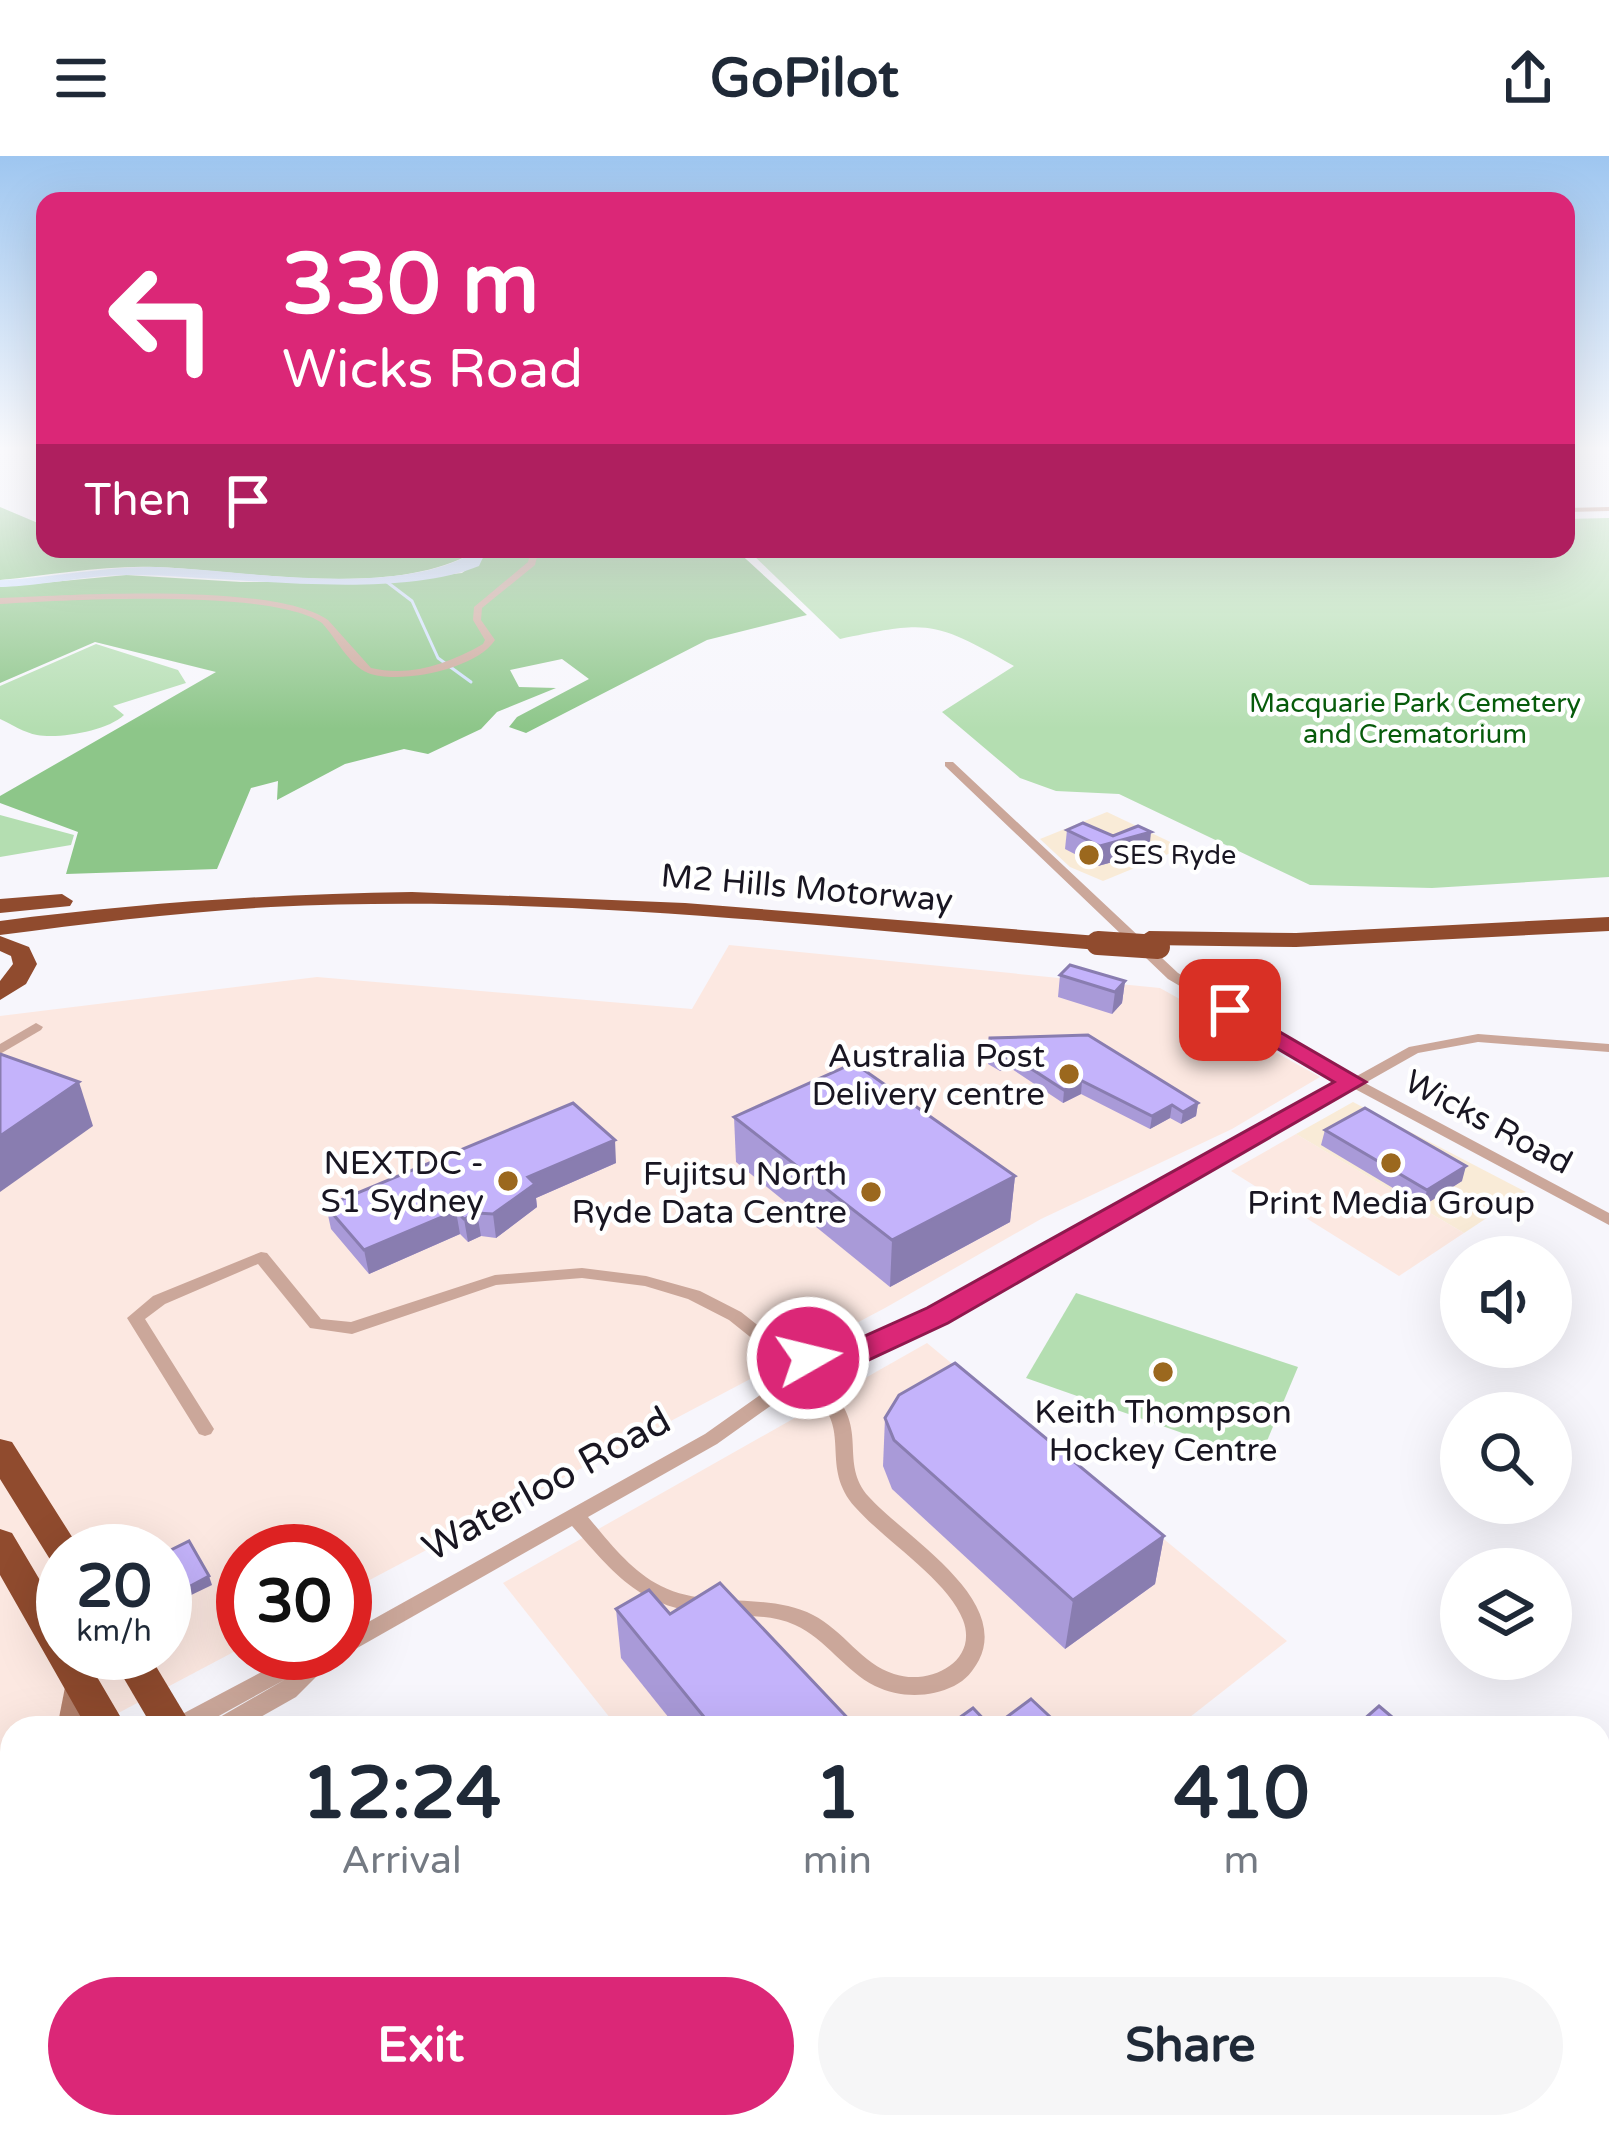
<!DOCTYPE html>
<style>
body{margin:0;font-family:"Varela Round",sans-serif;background:#f6f6f7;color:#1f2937;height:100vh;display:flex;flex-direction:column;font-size:45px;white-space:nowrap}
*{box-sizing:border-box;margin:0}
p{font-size:39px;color:#747a83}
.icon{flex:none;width:66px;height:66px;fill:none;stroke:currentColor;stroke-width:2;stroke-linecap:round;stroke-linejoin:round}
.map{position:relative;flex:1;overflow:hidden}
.details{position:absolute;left:0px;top:1560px;width:1611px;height:423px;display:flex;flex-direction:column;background:#fff;border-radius:36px 36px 0 0;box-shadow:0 12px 48px #0002}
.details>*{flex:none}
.top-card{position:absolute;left:36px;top:36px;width:1539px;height:366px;border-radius:24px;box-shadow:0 12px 48px #0002;background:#db2777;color:#fff;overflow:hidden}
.controls{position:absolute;left:1440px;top:1080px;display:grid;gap:24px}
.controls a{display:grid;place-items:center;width:132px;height:132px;border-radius:50%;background:#fff;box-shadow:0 12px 48px #0002;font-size:60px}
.speed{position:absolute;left:36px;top:1368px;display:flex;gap:24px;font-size:60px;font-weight:700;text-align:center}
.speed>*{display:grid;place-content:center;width:156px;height:156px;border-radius:50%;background:#fff;box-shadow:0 12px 48px #0002;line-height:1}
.speed small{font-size:30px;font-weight:400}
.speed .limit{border:18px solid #d22;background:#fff;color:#111}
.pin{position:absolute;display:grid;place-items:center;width:102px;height:102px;color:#fff;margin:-51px;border-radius:24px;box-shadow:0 6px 18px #0006}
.me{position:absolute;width:132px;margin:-66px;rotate:82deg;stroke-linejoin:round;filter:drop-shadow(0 0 9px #0008)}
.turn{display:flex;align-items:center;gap:42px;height:252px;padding:0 48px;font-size:54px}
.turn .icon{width:156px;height:156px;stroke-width:2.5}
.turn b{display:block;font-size:84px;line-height:102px}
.then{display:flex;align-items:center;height:114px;padding:0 48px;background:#0003;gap:24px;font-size:45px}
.eta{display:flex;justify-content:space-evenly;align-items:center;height:204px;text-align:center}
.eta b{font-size:72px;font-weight:700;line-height:84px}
.primary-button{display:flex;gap:24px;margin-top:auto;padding:24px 48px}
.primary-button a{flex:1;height:138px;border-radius:72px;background:#db2777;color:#fff;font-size:48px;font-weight:700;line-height:138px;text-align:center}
.primary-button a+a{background:#f6f6f7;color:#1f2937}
header{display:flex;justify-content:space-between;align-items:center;height:156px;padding:0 48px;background:#fff;font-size:54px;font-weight:700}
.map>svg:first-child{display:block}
.commercial{fill:#fce8e1;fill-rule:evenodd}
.industrial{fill:#f9ebd7}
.green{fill:#b4deb1}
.forest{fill:#8dc689}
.water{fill:#cfe0fb}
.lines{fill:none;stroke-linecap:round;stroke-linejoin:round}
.stream{stroke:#cfe0fb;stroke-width:3}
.street{fill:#cba79a;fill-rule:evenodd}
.secondary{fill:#b3806c;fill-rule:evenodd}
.highway{fill:#904b2e;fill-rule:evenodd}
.highway-bridge{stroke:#904b2e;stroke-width:24}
.wall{fill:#a99ad8}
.shaded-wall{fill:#897db0}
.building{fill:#c4b3fb;stroke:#897db0;stroke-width:3}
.route{fill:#db2777;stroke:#8e194d;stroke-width:3}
.poi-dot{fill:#9b681e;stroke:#fff;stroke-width:4.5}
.labels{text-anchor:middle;stroke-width:9;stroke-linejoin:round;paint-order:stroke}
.far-park-label{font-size:27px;fill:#075b0b;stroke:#fff}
.far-poi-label{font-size:27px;fill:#191622;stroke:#fff;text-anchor:start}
.street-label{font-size:33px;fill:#191622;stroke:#fff}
.poi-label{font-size:33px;fill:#191622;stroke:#fff;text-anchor:end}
.near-street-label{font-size:39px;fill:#191622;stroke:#fff}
</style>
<header><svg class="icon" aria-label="menu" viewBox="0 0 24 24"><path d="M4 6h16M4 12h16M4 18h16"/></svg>GoPilot<svg class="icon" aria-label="share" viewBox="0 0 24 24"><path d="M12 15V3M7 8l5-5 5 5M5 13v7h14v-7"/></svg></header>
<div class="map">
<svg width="1609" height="1982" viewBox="0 0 1609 1982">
<rect width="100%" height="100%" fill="#f7f6fc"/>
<g class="commercial">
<path d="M 729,789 L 1160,832 L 1320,921 L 1232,973 L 1041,1063 L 885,1152 L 345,1437 L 345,1395 L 243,1395 L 243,1491 L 90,1572 L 12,1572 L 12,1614 L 0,1620 L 0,860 L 317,821 L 692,853 ZM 63,1395 L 165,1395 L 165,1497 L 63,1497 Z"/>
<path d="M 1296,978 L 1464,1077 L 1399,1120 L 1231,1015 Z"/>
<path d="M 927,1187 L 1287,1485 L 1176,1572 L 618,1572 L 503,1427 Z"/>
<path d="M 12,1732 L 12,1971 L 267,1971 L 272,1982 L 0,1982 L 0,1739 Z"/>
</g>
<g class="industrial">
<path d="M 1107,656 L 1183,692 L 1103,725 L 1070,711 L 1040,683 Z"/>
<path d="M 1353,946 L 1526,1036 L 1464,1077 L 1296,978 Z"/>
<path d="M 492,1971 L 940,1971 L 949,1982 L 497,1982 Z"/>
</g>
<g class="green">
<path d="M 1609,362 L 1609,721 L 1432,732 L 1310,729 L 1119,638 L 1056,635 L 1020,622 L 942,556 L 1014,510 C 934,465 930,464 840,483 L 747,393 L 1566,393 L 1566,363 Z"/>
<path d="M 96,488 L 178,514 L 186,527 L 113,550 L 124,559 C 107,575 60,583 37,579 C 25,577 11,568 0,563 L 0,530 Z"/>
<path d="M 0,659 L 74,679 L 71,689 L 0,701 Z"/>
<path d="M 1076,1137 L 1298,1211 L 1259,1304 L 1026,1222 Z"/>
</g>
<g class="forest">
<path d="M 0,351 L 45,370 L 45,393 L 474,396 C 392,443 248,415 156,411 C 105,409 51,419 0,424 Z"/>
<path d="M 487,393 L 735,393 L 807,459 L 707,484 L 526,577 L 509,571 L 517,561 L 589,523 L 562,503 L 510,514 L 519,531 L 556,532 L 497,556 L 481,573 L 428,598 L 404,593 L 345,608 L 277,644 L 278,625 L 251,632 L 217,713 L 66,718 L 78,676 L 0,647 L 0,640 L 216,516 L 95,486 L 0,527 L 0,431 L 126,419 L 241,426 L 395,425 L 462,417 L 487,399 Z"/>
</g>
<path class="water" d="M 469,393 L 487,393 L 479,410 C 391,446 226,419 129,419 C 86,419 43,430 0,431 L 0,424 C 52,422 104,410 156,411 C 246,414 393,443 473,397 Z"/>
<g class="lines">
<path class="stream" d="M 383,423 L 412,445 L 438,502 L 471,526"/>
<g class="street">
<path d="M 1609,351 L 1609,355 L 1566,356 L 1566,352 Z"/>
<path d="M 531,393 L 539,393 L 535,409 L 482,452 L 481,464 L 495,484 C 477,513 399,529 368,517 C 349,509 336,482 322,467 C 271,432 66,444 0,448 L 0,442 C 69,439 275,426 328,464 L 371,512 C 411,521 448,508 483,488 L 485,484 L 473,464 L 474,451 L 528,406 Z"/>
<path d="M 945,606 L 953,606 L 1178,817 L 1355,921 L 1409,891 L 1478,878 L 1609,888 L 1609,896 L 1478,886 L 1418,897 L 1365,927 L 1609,1057 L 1609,1069 L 1355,933 L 943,1163 L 835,1209 L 839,1225 L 830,1234 C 870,1273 838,1306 869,1341 C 905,1381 1010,1442 979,1504 C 973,1515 966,1524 954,1530 C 929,1542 900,1542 875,1530 C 845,1515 826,1483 795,1469 C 773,1459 747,1460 723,1459 C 644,1454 622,1427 572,1370 L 352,1495 L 343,1497 L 345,1479 L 705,1278 L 773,1230 C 767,1221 771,1211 779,1204 L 729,1164 L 688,1143 L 645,1130 L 582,1122 L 496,1129 L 352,1178 L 310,1172 L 258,1108 L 165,1148 L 145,1163 L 214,1273 L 211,1278 L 205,1280 L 199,1278 L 127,1162 L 153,1140 L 261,1096 L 267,1097 L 321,1163 L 351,1166 L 495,1119 L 582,1112 L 646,1120 L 700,1135 L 741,1156 L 794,1198 L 808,1196 L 821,1201 L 931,1155 L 1344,927 L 1168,823 L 945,610 ZM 806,1208 L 820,1215 L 821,1223 L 810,1231 L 794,1230 L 788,1224 L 789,1215 L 796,1210 ZM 783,1241 L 817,1243 C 851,1276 820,1311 855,1351 C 884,1384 948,1424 963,1464 C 979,1506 929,1530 894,1518 C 862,1508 843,1474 813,1459 C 766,1435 708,1454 661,1430 C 631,1415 609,1386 588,1361 L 717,1288 Z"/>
<path d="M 36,867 L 43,871 L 41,874 L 0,898 L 0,888 Z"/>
<path d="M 307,1497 L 340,1497 L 337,1503 L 326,1508 L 323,1514 L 296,1541 L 241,1572 L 210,1572 L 213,1565 L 286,1523 L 197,1572 L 166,1572 L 169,1565 L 269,1512 Z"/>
</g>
<g class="secondary">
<path d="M 78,1512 L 88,1516 L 93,1525 L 87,1572 L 57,1572 L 68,1516 Z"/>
<path d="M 12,1633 L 12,1667 L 0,1672 L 0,1638 Z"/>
<path d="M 12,1675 L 12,1707 L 0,1712 L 0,1680 Z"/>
</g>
<g class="highway">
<path d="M 412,736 L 685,747 L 1098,780 L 1109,787 L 1098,794 C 824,771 547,737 271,751 C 180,756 90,767 0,779 L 0,765 C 138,747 273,738 412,736 Z"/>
<path d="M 62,738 L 73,745 L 70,750 L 0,757 L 0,743 Z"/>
<path d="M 1609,761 L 1609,775 L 1296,791 L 1149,789 L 1138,782 L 1149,775 L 1296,777 Z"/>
<path d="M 0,780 L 29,791 L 37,808 L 26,828 L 0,844 L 0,825 L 13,808 L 11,800 L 0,795 Z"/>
<path d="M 0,1283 L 12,1286 L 81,1395 L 63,1395 L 63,1409 L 51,1405 L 0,1323 Z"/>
<path d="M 0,1373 L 12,1377 L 63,1463 L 63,1497 L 83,1497 L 127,1572 L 87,1572 L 0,1419 Z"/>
<path d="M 109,1497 L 148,1497 L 193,1572 L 153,1572 Z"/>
<path d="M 291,1971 L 340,1971 L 345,1982 L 296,1982 Z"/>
<path d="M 375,1971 L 424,1971 L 429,1982 L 380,1982 Z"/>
</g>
<path class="highway-bridge" d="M 1098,787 L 1158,791"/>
</g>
<g class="wall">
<path d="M 1067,674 L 1149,696 L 1098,710 L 1065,693 Z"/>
<path d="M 1060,819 L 1125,825 L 1122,847 L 1112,858 L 1058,841 Z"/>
<path d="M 990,882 L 1198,947 L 1196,960 L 1181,968 L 1170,962 L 1150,973 L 1081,938 L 1063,947 L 1009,911 L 1000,915 L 988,908 Z"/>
<path d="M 734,961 L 1015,1020 L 1010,1066 L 890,1131 L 736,1006 Z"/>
<path d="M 1325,974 L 1462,1025 L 1423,1050 L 1321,989 Z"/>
<path d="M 616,1007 L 536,1042 L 537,1051 L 496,1082 L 481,1080 L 468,1086 L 460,1078 L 369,1118 L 331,1073 L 326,1050 Z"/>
<path d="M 885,1262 L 1164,1380 L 1155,1428 L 1065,1493 L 892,1333 L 883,1310 Z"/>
<path d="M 616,1453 L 670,1458 L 857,1572 L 677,1572 L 621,1502 Z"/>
<path d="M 1599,1730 L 1609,1738 L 1609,1852 L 1599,1864 Z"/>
<path d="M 588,1971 L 842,1971 L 829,1982 L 595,1982 Z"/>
<path d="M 1190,1971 L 1401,1971 L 1392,1980 L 1394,1982 L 1200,1982 Z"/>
</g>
<g class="shaded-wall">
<path d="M 1151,676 L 1149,696 L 1098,710 L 1100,690 Z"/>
<path d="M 1125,825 L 1122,847 L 1112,858 L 1115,836 Z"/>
<path d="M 1010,899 L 1009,911 L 1000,915 L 1001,903 Z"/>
<path d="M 1082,925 L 1081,938 L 1063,947 L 1064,934 Z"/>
<path d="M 79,926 L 93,970 L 0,1036 L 0,980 Z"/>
<path d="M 1198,947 L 1196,960 L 1181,968 L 1183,956 Z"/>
<path d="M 1172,949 L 1170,962 L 1150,973 L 1152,960 Z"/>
<path d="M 615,984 L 616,1007 L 536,1042 L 537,1051 L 496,1082 L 493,1058 L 528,1021 Z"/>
<path d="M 1466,1010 L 1462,1025 L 1423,1050 L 1427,1034 Z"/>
<path d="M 1015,1020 L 1010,1066 L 890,1131 L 892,1084 Z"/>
<path d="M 456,1055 L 460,1078 L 369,1118 L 364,1094 Z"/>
<path d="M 477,1057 L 481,1080 L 468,1086 L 464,1063 Z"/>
<path d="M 1164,1380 L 1155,1428 L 1065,1493 L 1073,1444 Z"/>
<path d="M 209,1420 L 212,1429 L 185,1442 L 183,1434 Z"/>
<path d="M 1609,1838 L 1609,1852 L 1599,1864 L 1599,1857 Z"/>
<path d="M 162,1971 L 252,1971 L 235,1982 L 144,1982 Z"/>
<path d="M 815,1971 L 842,1971 L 829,1982 L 801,1982 Z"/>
<path d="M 1379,1971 L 1401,1971 L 1390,1982 Z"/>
</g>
<g class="building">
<path d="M 1083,667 L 1113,680 L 1138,670 L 1151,676 L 1100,690 L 1067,674 Z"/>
<path d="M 1070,809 L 1125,825 L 1115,836 L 1060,819 Z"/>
<path d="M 1088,879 L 1198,947 L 1183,956 L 1172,949 L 1152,960 L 1082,925 L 1064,934 L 1010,899 L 1001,903 L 989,895 L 990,882 Z"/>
<path d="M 0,898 L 79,926 L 0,980 Z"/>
<path d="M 854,907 L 1015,1020 L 892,1084 L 734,961 Z"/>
<path d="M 573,947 L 615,984 L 528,1021 L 535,1028 L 493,1058 L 477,1057 L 464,1063 L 456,1055 L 364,1094 L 326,1050 Z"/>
<path d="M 1365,952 L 1466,1010 L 1427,1034 L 1325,974 Z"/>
<path d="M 955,1207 L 1164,1380 L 1073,1444 L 894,1284 L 885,1262 L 899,1239 Z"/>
<path d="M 189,1385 L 209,1420 L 183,1434 L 165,1402 L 165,1397 Z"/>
<path d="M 720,1427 L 857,1572 L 713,1572 L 616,1453 L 649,1434 L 670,1458 Z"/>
<path d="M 1031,1543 L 1062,1572 L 945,1572 L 973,1552 L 992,1572 Z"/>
<path d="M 1379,1550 L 1405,1572 L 1354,1572 Z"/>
<path d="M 1599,1730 L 1609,1738 L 1609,1823 L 1599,1814 Z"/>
<path d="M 12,1870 L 12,1971 L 162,1971 L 144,1982 L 0,1982 L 0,1877 Z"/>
<path d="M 599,1971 L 815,1971 L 801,1982 L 606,1982 Z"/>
<path d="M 1155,1971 L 1164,1982 L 1143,1982 Z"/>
<path d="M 1246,1971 L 1383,1971 L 1394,1982 L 1256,1982 Z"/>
<path d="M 1134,1975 L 1140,1982 L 1126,1982 Z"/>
</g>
<linearGradient id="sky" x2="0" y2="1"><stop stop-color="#9ec6f0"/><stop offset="0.51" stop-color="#fbfbfe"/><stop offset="1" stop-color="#fbfbfe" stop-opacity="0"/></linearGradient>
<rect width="1609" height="573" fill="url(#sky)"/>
<path class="route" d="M 1230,847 L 1366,926 L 948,1167 L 862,1207 L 824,1218 L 797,1209 L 792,1202 L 797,1194 L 840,1191 L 927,1152 L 1334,926 L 1222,860 L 1222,849 Z"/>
<g class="poi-dot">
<circle cx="1089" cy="699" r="12"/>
<circle cx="1069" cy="918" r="12"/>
<circle cx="1391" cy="1007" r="12"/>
<circle cx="508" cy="1025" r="12"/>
<circle cx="871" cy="1036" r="12"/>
<circle cx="1163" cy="1216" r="12"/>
</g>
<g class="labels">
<g class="far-park-label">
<text x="1415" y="556">Macquarie Park Cemetery<tspan x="1415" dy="31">and Crematorium</tspan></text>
</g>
<g class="far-poi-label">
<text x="1113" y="708">SES Ryde</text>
</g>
<g class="street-label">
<text transform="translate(807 731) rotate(5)" y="12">M2 Hills Motorway</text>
<text transform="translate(1489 965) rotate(28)" y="12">Wicks Road</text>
</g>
<g class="poi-label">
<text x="1045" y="911">Australia Post<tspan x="1045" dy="38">Delivery centre</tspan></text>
<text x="484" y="1018">NEXTDC -<tspan x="484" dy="38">S1 Sydney</tspan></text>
<text x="847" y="1029">Fujitsu North<tspan x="847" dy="38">Ryde Data Centre</tspan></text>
<text x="1391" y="1058" text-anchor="middle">Print Media Group</text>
<text x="1163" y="1267" text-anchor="middle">Keith Thompson<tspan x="1163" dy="38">Hockey Centre</tspan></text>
</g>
<g class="near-street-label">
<text transform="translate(546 1327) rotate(-29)" y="14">Waterloo Road</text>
</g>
</g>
</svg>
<div class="controls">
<a><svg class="icon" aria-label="sound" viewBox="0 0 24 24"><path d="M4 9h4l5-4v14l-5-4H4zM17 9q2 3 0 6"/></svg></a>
<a><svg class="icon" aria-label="search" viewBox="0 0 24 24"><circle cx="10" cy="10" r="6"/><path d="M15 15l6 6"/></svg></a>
<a><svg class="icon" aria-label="layers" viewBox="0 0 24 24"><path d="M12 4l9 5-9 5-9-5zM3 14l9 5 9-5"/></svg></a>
</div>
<div class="speed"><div>20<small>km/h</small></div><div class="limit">30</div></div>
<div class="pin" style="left:1230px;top:854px;background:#d93025"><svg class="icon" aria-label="arrive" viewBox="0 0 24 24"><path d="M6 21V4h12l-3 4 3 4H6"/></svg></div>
<svg class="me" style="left:808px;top:1202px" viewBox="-20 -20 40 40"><circle r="17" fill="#db2777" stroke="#fff" stroke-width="3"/><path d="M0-11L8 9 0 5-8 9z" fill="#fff"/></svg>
<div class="top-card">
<div class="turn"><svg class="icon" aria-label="left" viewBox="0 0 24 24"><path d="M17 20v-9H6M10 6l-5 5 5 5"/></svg><div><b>330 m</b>Wicks Road</div></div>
<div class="then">Then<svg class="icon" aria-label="arrive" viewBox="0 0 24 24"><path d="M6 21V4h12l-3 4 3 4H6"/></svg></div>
</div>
<section class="details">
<div class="eta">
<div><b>12:24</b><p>Arrival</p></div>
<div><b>1</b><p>min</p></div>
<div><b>410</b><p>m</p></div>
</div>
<div class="primary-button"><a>Exit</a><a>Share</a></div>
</section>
</div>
